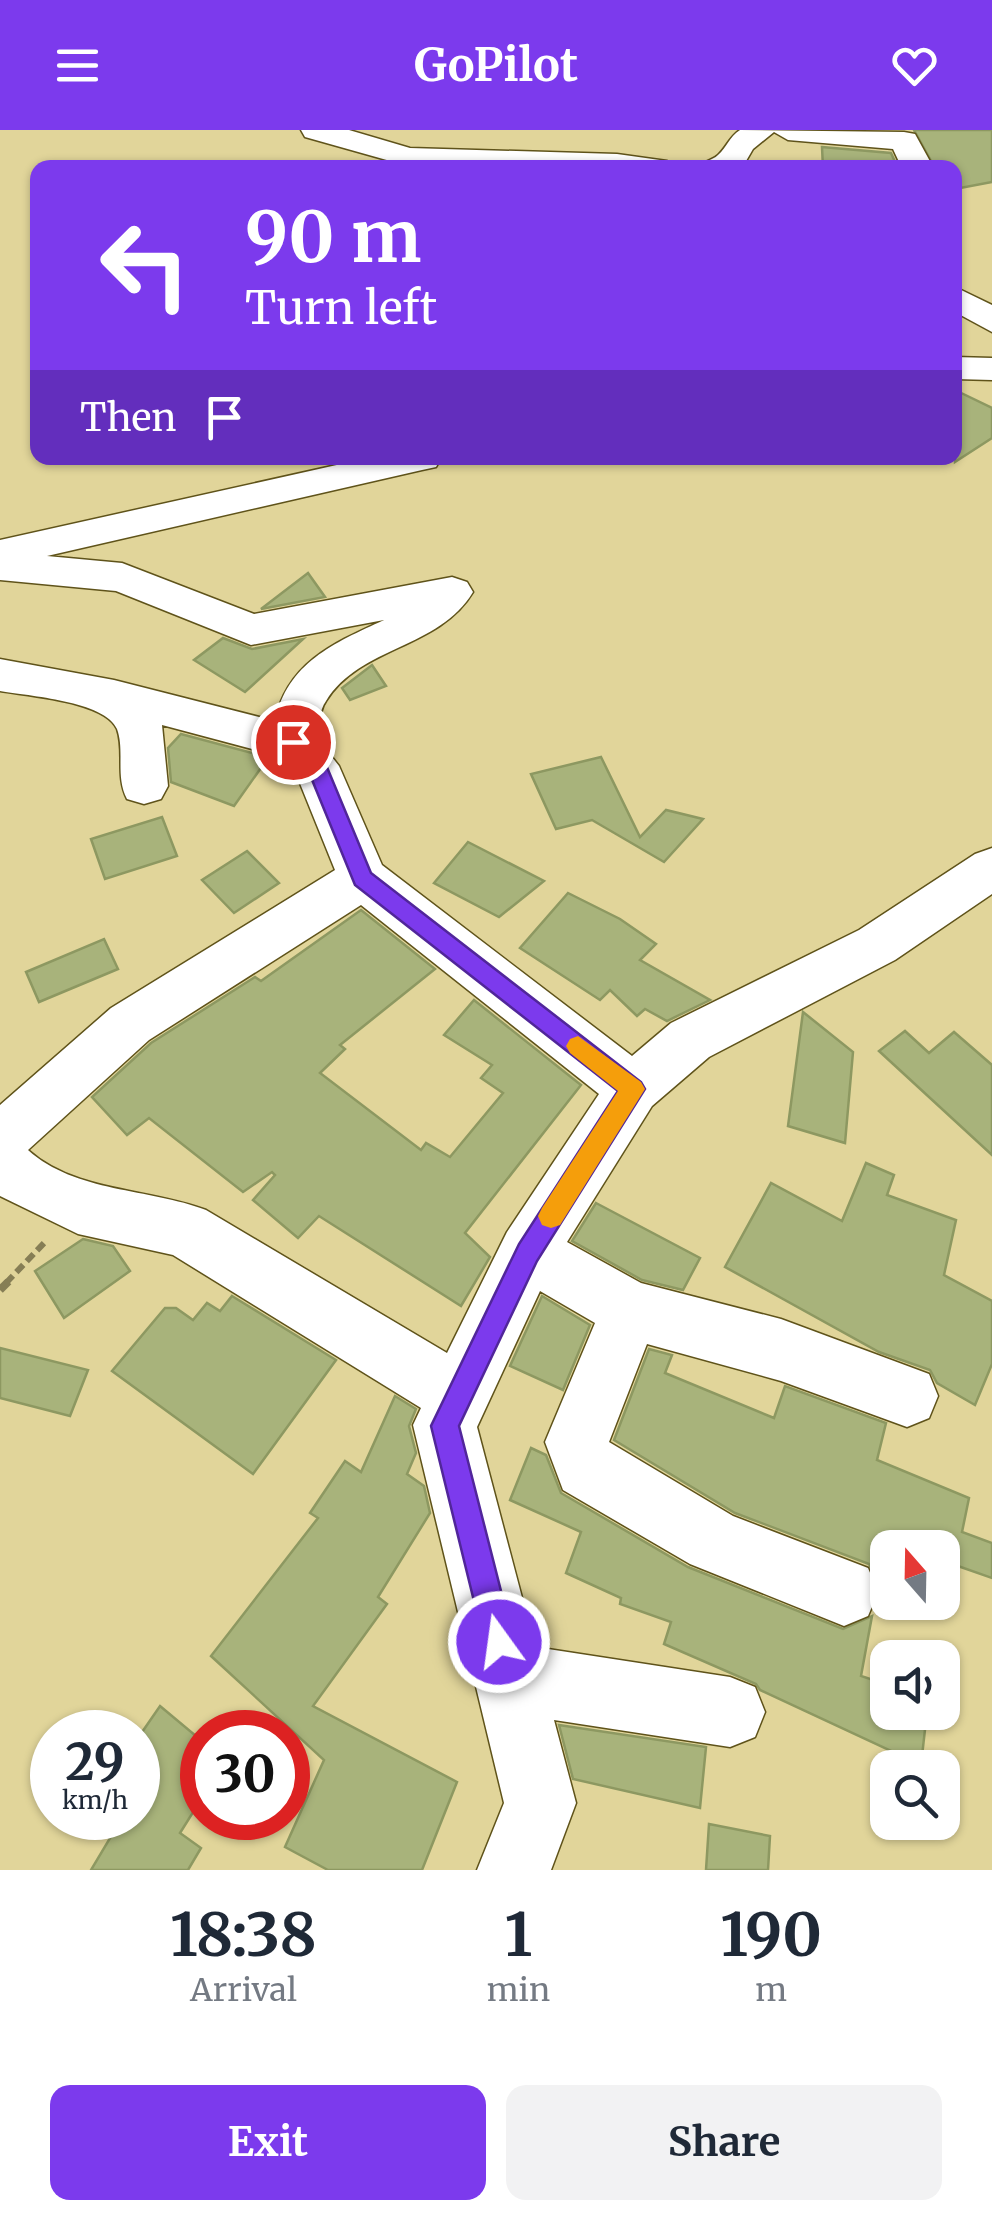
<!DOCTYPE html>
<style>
body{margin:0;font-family:Merriweather,serif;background:#f2f2f3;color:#1f2937;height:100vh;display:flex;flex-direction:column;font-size:38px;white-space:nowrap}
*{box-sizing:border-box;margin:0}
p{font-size:32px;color:#747a83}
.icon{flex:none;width:55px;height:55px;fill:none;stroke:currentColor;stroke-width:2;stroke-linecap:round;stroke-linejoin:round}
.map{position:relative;height:1740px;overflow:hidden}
.panel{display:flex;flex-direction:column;background:#fff;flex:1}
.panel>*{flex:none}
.guide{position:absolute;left:30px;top:30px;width:932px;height:305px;border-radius:20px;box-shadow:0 2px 8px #0004;background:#7c3aed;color:#fff;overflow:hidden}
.needle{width:65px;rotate:340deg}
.tools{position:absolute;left:870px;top:1400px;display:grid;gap:20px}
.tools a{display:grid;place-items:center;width:90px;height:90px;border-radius:20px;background:#fff;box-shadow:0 2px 8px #0004;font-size:50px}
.speed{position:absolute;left:30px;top:1580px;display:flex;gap:20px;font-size:50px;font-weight:700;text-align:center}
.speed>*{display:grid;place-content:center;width:130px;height:130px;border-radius:50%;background:#fff;box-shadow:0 2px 8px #0004;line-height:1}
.speed small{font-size:25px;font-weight:400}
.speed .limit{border:15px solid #d22;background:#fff;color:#111}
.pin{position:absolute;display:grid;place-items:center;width:85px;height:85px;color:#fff;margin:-42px;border:5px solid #fff;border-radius:50%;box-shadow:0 2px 10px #0007}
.me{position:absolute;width:110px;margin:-55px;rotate:346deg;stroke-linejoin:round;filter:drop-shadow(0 0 8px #0008)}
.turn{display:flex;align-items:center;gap:35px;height:210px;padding:0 50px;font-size:45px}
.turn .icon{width:130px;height:130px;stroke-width:2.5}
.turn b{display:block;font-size:70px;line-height:85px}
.then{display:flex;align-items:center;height:95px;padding:0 50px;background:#0003;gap:20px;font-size:38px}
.eta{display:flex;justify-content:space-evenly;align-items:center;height:170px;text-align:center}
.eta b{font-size:60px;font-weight:700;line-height:70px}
.primary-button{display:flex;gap:20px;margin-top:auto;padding:20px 50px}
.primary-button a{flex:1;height:115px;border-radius:20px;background:#7c3aed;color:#fff;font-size:40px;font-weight:700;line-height:115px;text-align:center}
.primary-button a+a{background:#f2f2f3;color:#1f2937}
header{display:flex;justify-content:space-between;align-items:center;height:130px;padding:0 50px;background:#7c3aed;color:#fff;font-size:45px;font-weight:700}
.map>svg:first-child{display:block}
.building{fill:#a8b37b;stroke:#8d9861;stroke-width:2.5}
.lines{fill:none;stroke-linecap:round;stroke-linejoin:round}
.minor-casing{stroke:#5f531a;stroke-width:3}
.path-far1{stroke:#867e55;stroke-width:6;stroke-dasharray:10 5;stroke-linecap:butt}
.path{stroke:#867e55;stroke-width:8;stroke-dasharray:12 6;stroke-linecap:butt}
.minor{fill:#fff;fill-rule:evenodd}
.route{fill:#7c3aed;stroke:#51269a;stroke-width:2.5}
.slow{fill:#f59e0b}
</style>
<header><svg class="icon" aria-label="menu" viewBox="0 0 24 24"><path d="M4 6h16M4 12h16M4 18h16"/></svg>GoPilot<svg class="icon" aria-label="heart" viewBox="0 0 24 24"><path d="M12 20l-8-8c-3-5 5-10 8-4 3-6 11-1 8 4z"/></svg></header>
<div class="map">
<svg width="992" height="1740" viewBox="0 0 992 1740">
<rect width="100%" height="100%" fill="#e1d59a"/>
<g class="building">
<path d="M 914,0 L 992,0 L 992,52 L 955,59 L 955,38 L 935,38 Z"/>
<path d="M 822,17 L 891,23 L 896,34 L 895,38 L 823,38 Z"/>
<path d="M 955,260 L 992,278 L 992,308 L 955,332 Z"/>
<path d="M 308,443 L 325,467 L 261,479 Z"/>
<path d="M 223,508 L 252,519 L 303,509 L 245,562 L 194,530 Z"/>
<path d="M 372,535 L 386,556 L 350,570 L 342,558 Z"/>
<path d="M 181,604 L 256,624 L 268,628 L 234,676 L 171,652 L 168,618 Z"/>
<path d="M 601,627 L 640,707 L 666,680 L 703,689 L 664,732 L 592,690 L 556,699 L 531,644 Z"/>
<path d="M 162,687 L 177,726 L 105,749 L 91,709 Z"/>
<path d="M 468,712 L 544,751 L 499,787 L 434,753 Z"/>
<path d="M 247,721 L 279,753 L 234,783 L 202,750 Z"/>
<path d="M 568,763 L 620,789 L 656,814 L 640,830 L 710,870 L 667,891 L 645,879 L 637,886 L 610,860 L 600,870 L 520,818 Z"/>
<path d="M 361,780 L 435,839 L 340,915 L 345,919 L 320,943 L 421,1020 L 426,1013 L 450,1027 L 503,963 L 481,948 L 492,935 L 444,905 L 474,870 L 581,955 L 465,1103 L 490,1127 L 461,1176 L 319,1086 L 298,1108 L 253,1070 L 275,1045 L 272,1042 L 243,1062 L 149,988 L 127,1005 L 92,967 L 151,913 L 255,847 L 261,851 Z"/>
<path d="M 104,809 L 118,839 L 39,872 L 26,842 Z"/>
<path d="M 803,882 L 853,922 L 845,1013 L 788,996 Z"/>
<path d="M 905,901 L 929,923 L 954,902 L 992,935 L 992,1025 L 879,921 Z"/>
<path d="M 866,1033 L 894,1045 L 887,1065 L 956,1090 L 944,1145 L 992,1171 L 992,1234 L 975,1275 L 937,1253 L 930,1240 L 879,1222 L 725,1137 L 771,1053 L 842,1091 Z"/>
<path d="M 596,1073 L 700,1128 L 683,1160 L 642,1150 L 572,1111 Z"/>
<path d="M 83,1109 L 113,1116 L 130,1141 L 64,1188 L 35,1141 Z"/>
<path d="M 232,1166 L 336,1230 L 253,1344 L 112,1241 L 165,1178 L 176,1178 L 193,1190 L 207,1173 L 220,1181 Z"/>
<path d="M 542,1166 L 590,1195 L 563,1260 L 510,1236 Z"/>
<path d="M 0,1218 L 88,1240 L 70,1286 L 0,1268 Z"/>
<path d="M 649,1219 L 672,1225 L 665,1243 L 774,1288 L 785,1256 L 886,1293 L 877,1330 L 969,1368 L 962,1402 L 992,1413 L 992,1448 L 955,1435 L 947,1472 L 942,1470 L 942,1418 L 888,1418 L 888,1447 L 880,1443 L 878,1452 L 869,1434 L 735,1383 L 614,1310 Z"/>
<path d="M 395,1266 L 416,1279 L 409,1296 L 416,1323 L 407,1344 L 424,1356 L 430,1383 L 378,1467 L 387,1474 L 313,1576 L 457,1652 L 422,1740 L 328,1740 L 285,1717 L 324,1630 L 211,1526 L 318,1388 L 310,1383 L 345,1331 L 361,1342 Z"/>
<path d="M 531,1318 L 546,1325 L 561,1363 L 688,1437 L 843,1499 L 872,1486 L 861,1546 L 888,1555 L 888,1582 L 927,1582 L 921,1635 L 760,1560 L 756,1554 L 664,1514 L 671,1492 L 620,1474 L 621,1468 L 566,1443 L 581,1402 L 510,1370 Z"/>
<path d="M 160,1576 L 202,1611 L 202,1668 L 180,1703 L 201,1718 L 188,1740 L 91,1740 L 122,1688 L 138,1688 L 138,1608 Z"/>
<path d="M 559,1595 L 706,1617 L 700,1678 L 573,1649 Z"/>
<path d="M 709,1694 L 770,1706 L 768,1740 L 706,1740 Z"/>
</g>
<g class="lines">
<g class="minor-casing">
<g id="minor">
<path d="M 301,0 L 349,0 L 410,18 L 617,24 L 667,31 L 671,38 L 408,36 L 305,7 Z"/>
<path d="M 740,0 L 904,2 L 915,4 L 932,35 L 898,38 L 900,34 L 893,19 L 788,10 L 774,2 L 753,19 L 742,38 L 699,38 C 705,29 712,31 718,25 C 727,17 729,7 740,0 Z"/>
<path d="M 955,157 L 992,175 L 992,202 L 955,182 Z"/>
<path d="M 955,227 L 992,228 L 992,250 L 955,249 Z"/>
<path d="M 368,328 L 441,328 L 436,337 L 422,340 L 47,426 L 122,433 L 254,484 L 452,447 L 467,452 L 473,462 C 439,519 360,516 326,571 C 319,580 319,597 317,608 L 339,636 L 382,735 L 632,926 L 671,893 L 859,800 L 975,724 L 992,718 L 992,764 L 895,830 L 709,927 L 652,976 L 567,1112 L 641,1153 L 781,1189 L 929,1244 L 938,1266 L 929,1288 L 907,1297 L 781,1251 L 647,1214 L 609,1312 L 733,1386 L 868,1438 L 878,1462 L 868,1486 L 844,1496 L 690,1434 L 563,1360 L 545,1312 L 595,1193 L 540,1161 L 477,1297 L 535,1517 L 730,1547 L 755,1557 L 765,1582 L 755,1607 L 730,1617 L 554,1590 L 576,1673 L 551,1740 L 477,1740 L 504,1673 L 413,1295 L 421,1278 L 173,1125 L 78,1104 L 0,1066 L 0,975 L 111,878 L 335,740 L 297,646 L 278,626 L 162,595 L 168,656 L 161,669 L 144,674 L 127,669 C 115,646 125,621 117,599 C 105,571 28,566 0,561 L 0,529 L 114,550 L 275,591 C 287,533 334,513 384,490 L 251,515 L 116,461 L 0,450 L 0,410 ZM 361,775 L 599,964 L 507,1102 L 447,1223 L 206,1080 C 149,1058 76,1063 28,1020 L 149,910 Z"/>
</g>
</g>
<path class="path-far1" d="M 6,1153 L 47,1110"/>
<path class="path" d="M 0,1160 L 9,1151"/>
<use href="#minor" class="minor"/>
</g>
<path class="route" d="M 293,605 L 324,630 L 371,743 L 641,952 L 645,959 L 537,1131 L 459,1296 L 514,1512 L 510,1523 L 499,1527 L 488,1523 L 484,1512 L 431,1296 L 519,1114 L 618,961 L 355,755 L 308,640 L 283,612 Z"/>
<path class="slow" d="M 578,906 L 641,952 L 645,959 L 560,1095 L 551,1098 L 542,1095 L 538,1086 L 542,1078 L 618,961 L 570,923 L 566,916 L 570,909 Z"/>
</svg>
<div class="tools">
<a><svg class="needle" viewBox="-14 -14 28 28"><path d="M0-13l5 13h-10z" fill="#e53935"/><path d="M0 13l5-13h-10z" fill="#747a83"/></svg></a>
<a><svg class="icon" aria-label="sound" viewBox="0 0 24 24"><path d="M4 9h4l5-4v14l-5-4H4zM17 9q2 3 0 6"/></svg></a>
<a><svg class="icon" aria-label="search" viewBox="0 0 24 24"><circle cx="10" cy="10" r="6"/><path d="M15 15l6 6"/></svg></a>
</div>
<div class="speed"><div>29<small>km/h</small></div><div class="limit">30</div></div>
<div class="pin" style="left:293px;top:612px;background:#d93025"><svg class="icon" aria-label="arrive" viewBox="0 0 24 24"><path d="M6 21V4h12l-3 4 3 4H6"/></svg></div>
<svg class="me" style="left:499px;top:1512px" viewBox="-20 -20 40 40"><circle r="17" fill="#7c3aed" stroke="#fff" stroke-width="3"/><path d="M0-11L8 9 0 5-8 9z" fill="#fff"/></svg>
<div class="guide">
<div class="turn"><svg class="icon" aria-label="left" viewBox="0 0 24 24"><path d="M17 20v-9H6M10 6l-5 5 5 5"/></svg><div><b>90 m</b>Turn left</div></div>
<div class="then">Then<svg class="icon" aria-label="arrive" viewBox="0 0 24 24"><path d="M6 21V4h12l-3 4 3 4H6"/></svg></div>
</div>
</div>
<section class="panel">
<div class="eta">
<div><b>18:38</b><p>Arrival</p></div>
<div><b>1</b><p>min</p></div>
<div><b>190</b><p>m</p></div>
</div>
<div class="primary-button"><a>Exit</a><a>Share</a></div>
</section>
